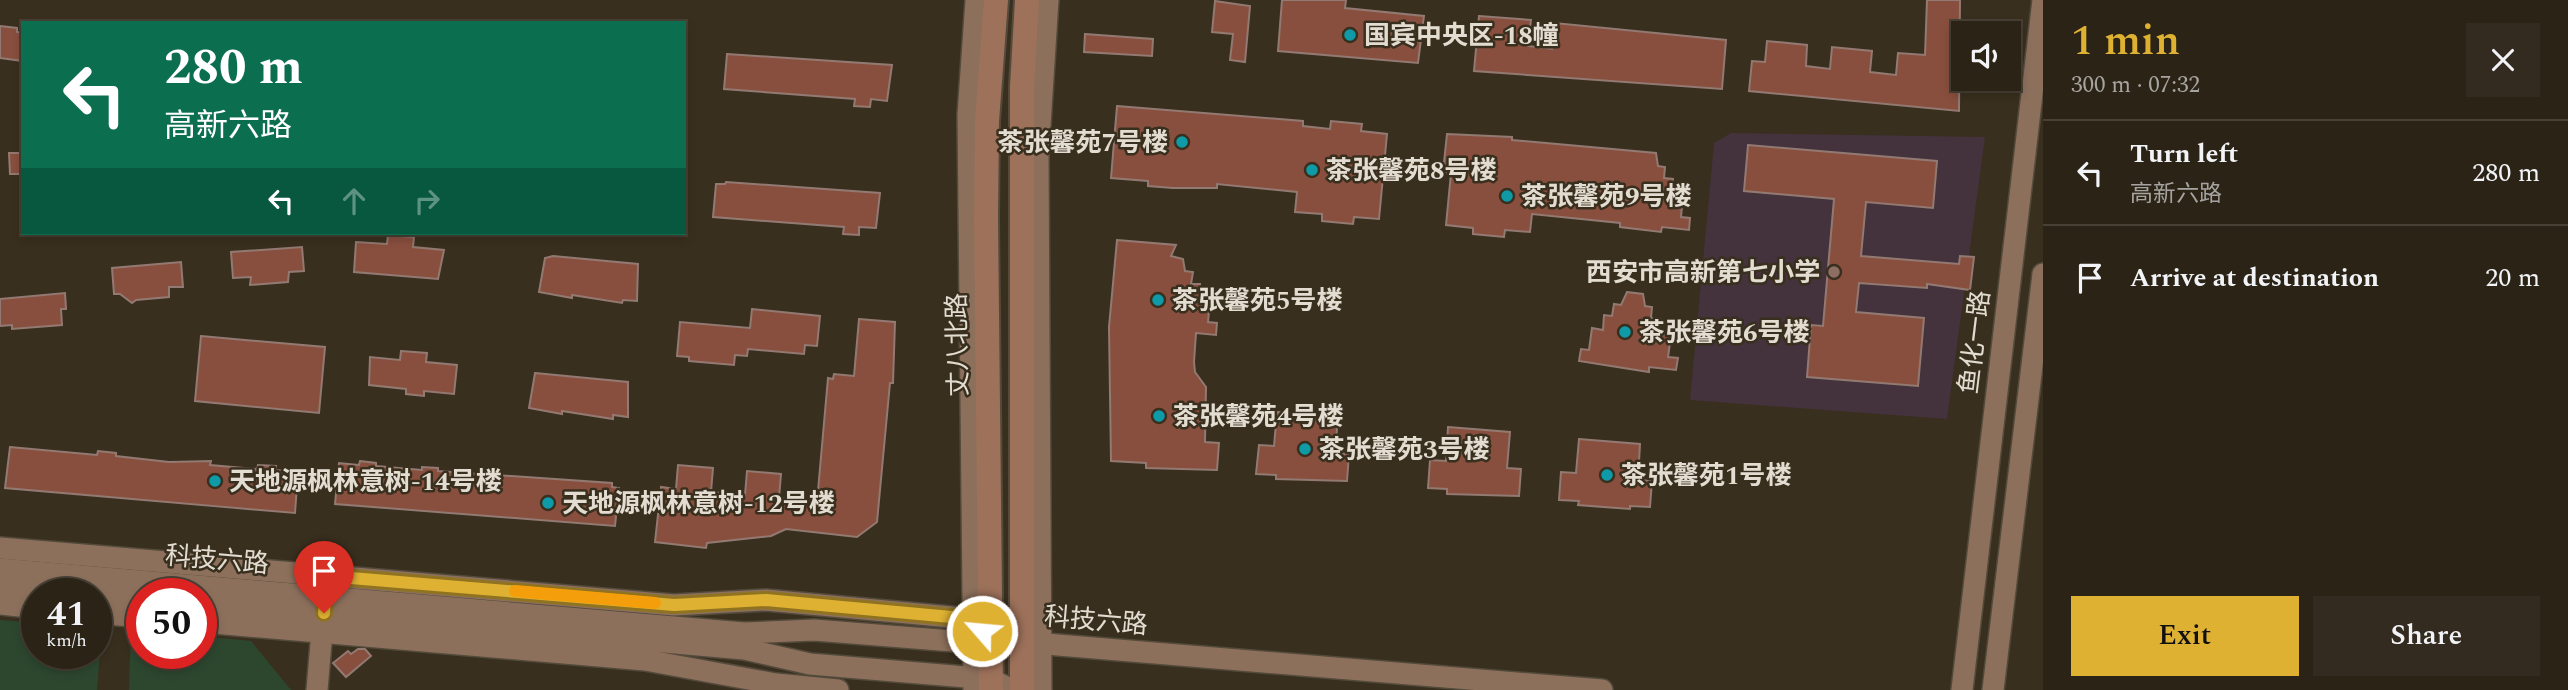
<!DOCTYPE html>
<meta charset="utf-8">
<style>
body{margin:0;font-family:Spectral,"Noto Sans SC",serif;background:#332b1f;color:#f1f3f6;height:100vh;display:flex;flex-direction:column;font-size:26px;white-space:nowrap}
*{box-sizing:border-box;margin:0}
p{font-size:23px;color:#a6a4a1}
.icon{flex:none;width:38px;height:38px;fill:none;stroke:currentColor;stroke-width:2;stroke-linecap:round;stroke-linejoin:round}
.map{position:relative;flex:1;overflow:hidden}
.drawer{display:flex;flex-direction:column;background:#2b2316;width:525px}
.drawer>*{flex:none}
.banner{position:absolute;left:21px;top:21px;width:665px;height:214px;border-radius:0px;box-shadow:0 4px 10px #0003,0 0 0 2px #474035;background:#0b6e4f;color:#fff;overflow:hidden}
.buttons{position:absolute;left:1951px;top:21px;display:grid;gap:14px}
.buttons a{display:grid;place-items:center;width:70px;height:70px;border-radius:0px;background:#2b2316;box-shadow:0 4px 10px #0003,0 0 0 2px #474035;font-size:35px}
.speed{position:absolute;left:21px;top:578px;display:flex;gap:14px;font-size:35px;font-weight:700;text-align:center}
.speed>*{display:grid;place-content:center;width:91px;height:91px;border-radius:50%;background:#2b2316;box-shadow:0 4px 10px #0003,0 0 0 2px #474035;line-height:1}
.speed small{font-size:18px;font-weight:400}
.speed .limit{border:10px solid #d22;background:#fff;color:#111}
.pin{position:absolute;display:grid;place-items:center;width:60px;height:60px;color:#fff;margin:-72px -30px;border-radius:50% 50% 50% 0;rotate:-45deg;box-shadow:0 0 7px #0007}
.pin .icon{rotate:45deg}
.me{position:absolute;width:77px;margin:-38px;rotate:297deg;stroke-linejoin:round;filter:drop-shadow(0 0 5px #0008)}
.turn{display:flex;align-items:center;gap:24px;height:147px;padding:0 28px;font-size:32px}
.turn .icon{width:91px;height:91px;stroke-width:2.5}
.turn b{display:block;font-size:49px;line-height:60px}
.lanes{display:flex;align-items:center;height:66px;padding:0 28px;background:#0003;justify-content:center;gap:35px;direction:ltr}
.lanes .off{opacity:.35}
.round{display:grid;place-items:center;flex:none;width:74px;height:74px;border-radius:0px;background:#332b1f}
.overview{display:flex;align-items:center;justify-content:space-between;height:119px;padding:0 28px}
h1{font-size:42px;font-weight:600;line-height:52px;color:#deb133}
.cta{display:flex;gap:14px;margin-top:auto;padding:14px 28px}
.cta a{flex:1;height:80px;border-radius:0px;background:#deb133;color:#111;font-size:28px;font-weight:600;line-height:80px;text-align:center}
.cta a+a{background:#332b1f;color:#f1f3f6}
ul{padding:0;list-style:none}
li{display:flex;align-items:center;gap:21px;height:105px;padding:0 28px;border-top:2px solid #474035}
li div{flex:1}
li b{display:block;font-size:26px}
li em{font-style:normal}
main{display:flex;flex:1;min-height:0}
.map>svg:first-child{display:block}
.education{fill:#44323c}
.garden{fill:#2d472f}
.building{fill:#894f3e;stroke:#927972;stroke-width:2}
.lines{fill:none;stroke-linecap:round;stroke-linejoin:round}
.secondary-casing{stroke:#534a3b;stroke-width:24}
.primary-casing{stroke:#534a3b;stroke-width:28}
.secondary{stroke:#8c705c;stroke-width:21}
.primary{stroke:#9d715a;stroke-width:24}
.route-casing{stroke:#907321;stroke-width:18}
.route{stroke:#deb133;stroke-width:12}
.slow{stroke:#f59e0b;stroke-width:12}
.culture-dot{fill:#0f9aa8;stroke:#392f1e;stroke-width:2.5}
.education-dot{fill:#8d6e63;stroke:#392f1e;stroke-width:2.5}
.labels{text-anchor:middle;stroke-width:5;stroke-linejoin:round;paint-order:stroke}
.poi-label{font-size:26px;font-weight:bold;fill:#e3dcd1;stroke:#392f1e;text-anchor:start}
.street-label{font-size:26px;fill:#e3dcd1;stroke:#392f1e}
</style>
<main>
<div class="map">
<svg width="2043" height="690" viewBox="0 0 2043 690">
<rect width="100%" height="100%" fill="#392f1e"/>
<path class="education" d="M 1731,133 L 1985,137 L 1947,419 L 1690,400 L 1714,143 Z"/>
<g class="garden">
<path d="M 0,620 L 37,623 L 37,653 L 96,653 L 96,627 L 102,628 L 97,690 L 0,690 Z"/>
<path d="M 131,630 L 142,631 L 142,653 L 201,653 L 201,636 L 251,641 L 291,690 L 129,690 Z"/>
</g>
<g class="building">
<path d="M 1282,0 L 1346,0 L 1345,8 L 1424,16 L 1418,63 L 1278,51 Z"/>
<path d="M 1927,0 L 1960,0 L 1959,111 L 1749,91 L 1752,61 L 1765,62 L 1767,41 L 1807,45 L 1806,66 L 1830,69 L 1832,47 L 1872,51 L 1870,72 L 1896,75 L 1898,53 L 1925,55 Z"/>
<path d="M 1215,1 L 1250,6 L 1245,62 L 1230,60 L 1233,34 L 1212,32 Z"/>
<path d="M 1479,16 L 1531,20 L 1528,46 L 1552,49 L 1555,23 L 1726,40 L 1722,89 L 1474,71 Z"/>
<path d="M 0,26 L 17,28 L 17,32 L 23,33 L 23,61 L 0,58 Z"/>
<path d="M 1085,34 L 1153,39 L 1152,56 L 1084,52 Z"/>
<path d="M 727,54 L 892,65 L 887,101 L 871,99 L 870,107 L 854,106 L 855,99 L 724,89 Z"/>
<path d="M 1117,106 L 1303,121 L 1303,126 L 1330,129 L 1331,121 L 1362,124 L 1361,131 L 1387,134 L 1379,219 L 1354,217 L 1353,224 L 1322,221 L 1322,214 L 1295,212 L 1297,192 L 1217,184 L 1217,188 L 1173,188 L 1148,186 L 1148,181 L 1111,178 Z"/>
<path d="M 1447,134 L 1512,137 L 1512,140 L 1656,153 L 1658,166 L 1665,167 L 1664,178 L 1673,179 L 1672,194 L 1683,195 L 1681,217 L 1690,218 L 1689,230 L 1662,227 L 1661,232 L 1620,227 L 1620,223 L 1532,214 L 1530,232 L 1505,230 L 1504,237 L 1473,234 L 1473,228 L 1446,225 L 1451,173 L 1443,172 Z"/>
<path d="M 1748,145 L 1937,161 L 1933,208 L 1866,202 L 1861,256 L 1959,264 L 1960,256 L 1974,257 L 1970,290 L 1927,284 L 1927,288 L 1859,283 L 1856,312 L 1924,318 L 1918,386 L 1807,377 L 1811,325 L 1823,326 L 1834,199 L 1744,191 Z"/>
<path d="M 9,153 L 23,153 L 23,174 L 10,174 Z"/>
<path d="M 726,182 L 880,193 L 876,228 L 859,227 L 859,235 L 843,234 L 844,227 L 713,217 L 716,184 L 725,184 Z"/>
<path d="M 388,235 L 414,237 L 413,247 L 444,250 L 438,279 L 354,272 L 356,242 L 387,244 Z"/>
<path d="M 1117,240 L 1176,245 L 1171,256 L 1183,259 L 1185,271 L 1193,272 L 1191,284 L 1200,284 L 1199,300 L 1210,301 L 1208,322 L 1217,323 L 1216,335 L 1196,333 L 1194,362 L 1195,372 L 1206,387 L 1205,442 L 1219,443 L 1217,470 L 1146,468 L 1146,463 L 1111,461 L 1109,327 Z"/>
<path d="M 302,247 L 304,271 L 289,272 L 288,282 L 250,285 L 251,277 L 233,278 L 231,252 Z"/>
<path d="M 553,256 L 638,264 L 637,301 L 623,300 L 622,303 L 572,295 L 572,298 L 539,292 L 545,258 Z"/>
<path d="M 181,262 L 183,287 L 169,287 L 169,297 L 136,300 L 132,303 L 120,294 L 114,294 L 112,268 Z"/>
<path d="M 1627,292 L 1643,294 L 1645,306 L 1652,307 L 1651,318 L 1660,319 L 1659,334 L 1671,336 L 1668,357 L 1678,358 L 1676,370 L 1649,367 L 1649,372 L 1579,361 L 1581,349 L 1589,350 L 1592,328 L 1603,330 L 1604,315 L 1612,316 L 1614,304 L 1621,305 Z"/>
<path d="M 65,293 L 66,309 L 61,309 L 62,325 L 12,329 L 12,325 L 0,326 L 0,299 Z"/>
<path d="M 752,309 L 820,316 L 817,346 L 805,345 L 804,354 L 748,349 L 747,356 L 735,355 L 734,365 L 689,361 L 689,357 L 677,356 L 680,322 L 750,328 Z"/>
<path d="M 859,319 L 895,322 L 893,383 L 890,383 L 877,522 L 857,537 L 786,529 L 771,536 L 707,543 L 706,548 L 655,542 L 661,487 L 676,489 L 678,465 L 713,468 L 711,492 L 745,495 L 747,471 L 781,474 L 779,498 L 817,502 L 828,378 L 833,379 L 834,374 L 854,376 Z"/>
<path d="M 201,336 L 325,347 L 319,413 L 195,401 Z"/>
<path d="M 401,351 L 427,353 L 426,362 L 457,365 L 454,394 L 424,391 L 424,396 L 406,394 L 406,389 L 369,385 L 370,357 L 400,360 Z"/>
<path d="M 535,373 L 628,382 L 628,417 L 613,415 L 613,419 L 562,411 L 562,414 L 529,408 Z"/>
<path d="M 1277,412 L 1338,417 L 1335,453 L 1349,454 L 1347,481 L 1276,479 L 1276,475 L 1256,474 L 1259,445 L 1274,446 Z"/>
<path d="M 1448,427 L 1510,432 L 1507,468 L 1521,469 L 1519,496 L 1447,494 L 1447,489 L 1428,488 L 1430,460 L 1446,461 Z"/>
<path d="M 1579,439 L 1640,444 L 1638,480 L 1652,481 L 1650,507 L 1630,506 L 1630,509 L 1578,505 L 1579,501 L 1559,500 L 1561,472 L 1576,473 Z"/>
<path d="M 10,447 L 97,455 L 98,451 L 116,453 L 116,456 L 169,462 L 211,461 L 210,465 L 257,469 L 258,465 L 276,466 L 275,470 L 298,472 L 295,513 L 5,488 Z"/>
<path d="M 360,461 L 376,463 L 376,466 L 422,470 L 422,467 L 438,468 L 438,471 L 612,483 L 612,487 L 619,488 L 615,526 L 335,504 L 339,463 L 359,465 Z"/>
<path d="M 358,649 L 365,649 L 371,656 L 346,677 L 333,663 L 348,651 L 351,654 Z"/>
</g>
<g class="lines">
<g class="secondary-casing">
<g id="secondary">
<path d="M 0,548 L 674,605 L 766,600 L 973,619 L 990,644"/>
<path d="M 0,569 L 744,633 L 814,630 L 990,644 L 1022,642 L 1602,690"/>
<path d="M 0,585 L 93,593"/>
<path d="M 96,594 L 142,597"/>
<path d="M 201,602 L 744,649 L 810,664 L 990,679 L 1012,690"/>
<path d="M 0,604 L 37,608"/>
<path d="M 96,613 L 142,617"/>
<path d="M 201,622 L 645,660 L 776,684 L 838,690"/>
<path d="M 317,690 L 323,619"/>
<path d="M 974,690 L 968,115 L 976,0"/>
<path d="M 1041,690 L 1038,156 L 1048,0"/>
<path d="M 1962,690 L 2043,0"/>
<path d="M 1993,690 L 2043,274"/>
</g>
</g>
<g class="primary-casing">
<g id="primary">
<path d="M 991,690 L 986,219 L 987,121 L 996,0"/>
<path d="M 1022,690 L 1022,87 L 1027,0"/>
</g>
</g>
<use href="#secondary" class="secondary"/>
<use href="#primary" class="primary"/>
</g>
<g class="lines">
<g class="route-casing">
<path id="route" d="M 324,613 L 327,576 L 674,605 L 766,600 L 973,619 L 982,631"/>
</g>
<use href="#route" class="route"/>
<path class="slow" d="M 515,591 L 655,603"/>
</g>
<g class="culture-dot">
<circle cx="1350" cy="35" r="7"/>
<circle cx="1182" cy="142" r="7"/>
<circle cx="1312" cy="170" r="7"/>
<circle cx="1507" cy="196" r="7"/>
<circle cx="1158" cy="300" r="7"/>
<circle cx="1625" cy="332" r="7"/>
<circle cx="1159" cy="416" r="7"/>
<circle cx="1305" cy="449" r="7"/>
<circle cx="1607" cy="475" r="7"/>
<circle cx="215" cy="481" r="7"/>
<circle cx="548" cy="503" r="7"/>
</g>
<circle class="education-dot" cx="1834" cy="272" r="7"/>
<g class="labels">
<g class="poi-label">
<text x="1364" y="44">国宾中央区-18幢</text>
<text x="1168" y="151" text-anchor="end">茶张馨苑7号楼</text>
<text x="1326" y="179">茶张馨苑8号楼</text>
<text x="1521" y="205">茶张馨苑9号楼</text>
<text x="1820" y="281" text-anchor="end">西安市高新第七小学</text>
<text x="1172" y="309">茶张馨苑5号楼</text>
<text x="1639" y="341">茶张馨苑6号楼</text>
<text x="1173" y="425">茶张馨苑4号楼</text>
<text x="1319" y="458">茶张馨苑3号楼</text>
<text x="1621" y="484">茶张馨苑1号楼</text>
<text x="229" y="490">天地源枫林意树-14号楼</text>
<text x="562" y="512">天地源枫林意树-12号楼</text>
</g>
<g class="street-label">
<text transform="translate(1974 342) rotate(-83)" y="9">鱼化一路</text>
<text transform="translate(957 345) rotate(-91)" y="9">丈八北路</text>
<text transform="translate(217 559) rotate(5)" y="9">科技六路</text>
<text transform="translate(1096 620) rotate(5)" y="9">科技六路</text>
</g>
</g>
</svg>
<div class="buttons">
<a><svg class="icon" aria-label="sound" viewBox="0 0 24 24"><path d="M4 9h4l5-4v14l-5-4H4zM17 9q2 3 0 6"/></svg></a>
</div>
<div class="speed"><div>41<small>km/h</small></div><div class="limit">50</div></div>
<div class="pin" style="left:324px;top:613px;background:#d93025"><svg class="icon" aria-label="arrive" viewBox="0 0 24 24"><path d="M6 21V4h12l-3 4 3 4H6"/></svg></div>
<svg class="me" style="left:982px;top:631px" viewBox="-20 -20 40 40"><circle r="17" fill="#deb133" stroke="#fff" stroke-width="3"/><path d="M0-11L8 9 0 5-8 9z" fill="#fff"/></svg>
<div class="banner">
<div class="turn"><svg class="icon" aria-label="left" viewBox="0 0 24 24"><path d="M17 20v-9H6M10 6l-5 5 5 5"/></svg><div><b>280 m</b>高新六路</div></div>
<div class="lanes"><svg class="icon" aria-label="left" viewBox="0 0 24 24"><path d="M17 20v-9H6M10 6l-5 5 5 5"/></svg><svg class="icon off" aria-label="ahead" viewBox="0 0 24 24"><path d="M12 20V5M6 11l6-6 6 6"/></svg><svg class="icon off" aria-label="right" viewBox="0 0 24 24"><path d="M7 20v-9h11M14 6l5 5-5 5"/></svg></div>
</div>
</div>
<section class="drawer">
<div class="overview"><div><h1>1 min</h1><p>300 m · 07:32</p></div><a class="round"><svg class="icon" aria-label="close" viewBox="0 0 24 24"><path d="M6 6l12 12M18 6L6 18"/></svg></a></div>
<ul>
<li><svg class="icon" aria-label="left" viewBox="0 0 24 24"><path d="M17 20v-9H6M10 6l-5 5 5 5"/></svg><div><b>Turn left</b><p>高新六路</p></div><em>280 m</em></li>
<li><svg class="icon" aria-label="arrive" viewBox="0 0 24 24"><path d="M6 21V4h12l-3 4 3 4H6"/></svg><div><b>Arrive at destination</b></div><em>20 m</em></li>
</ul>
<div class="cta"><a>Exit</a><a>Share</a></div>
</section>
</main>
